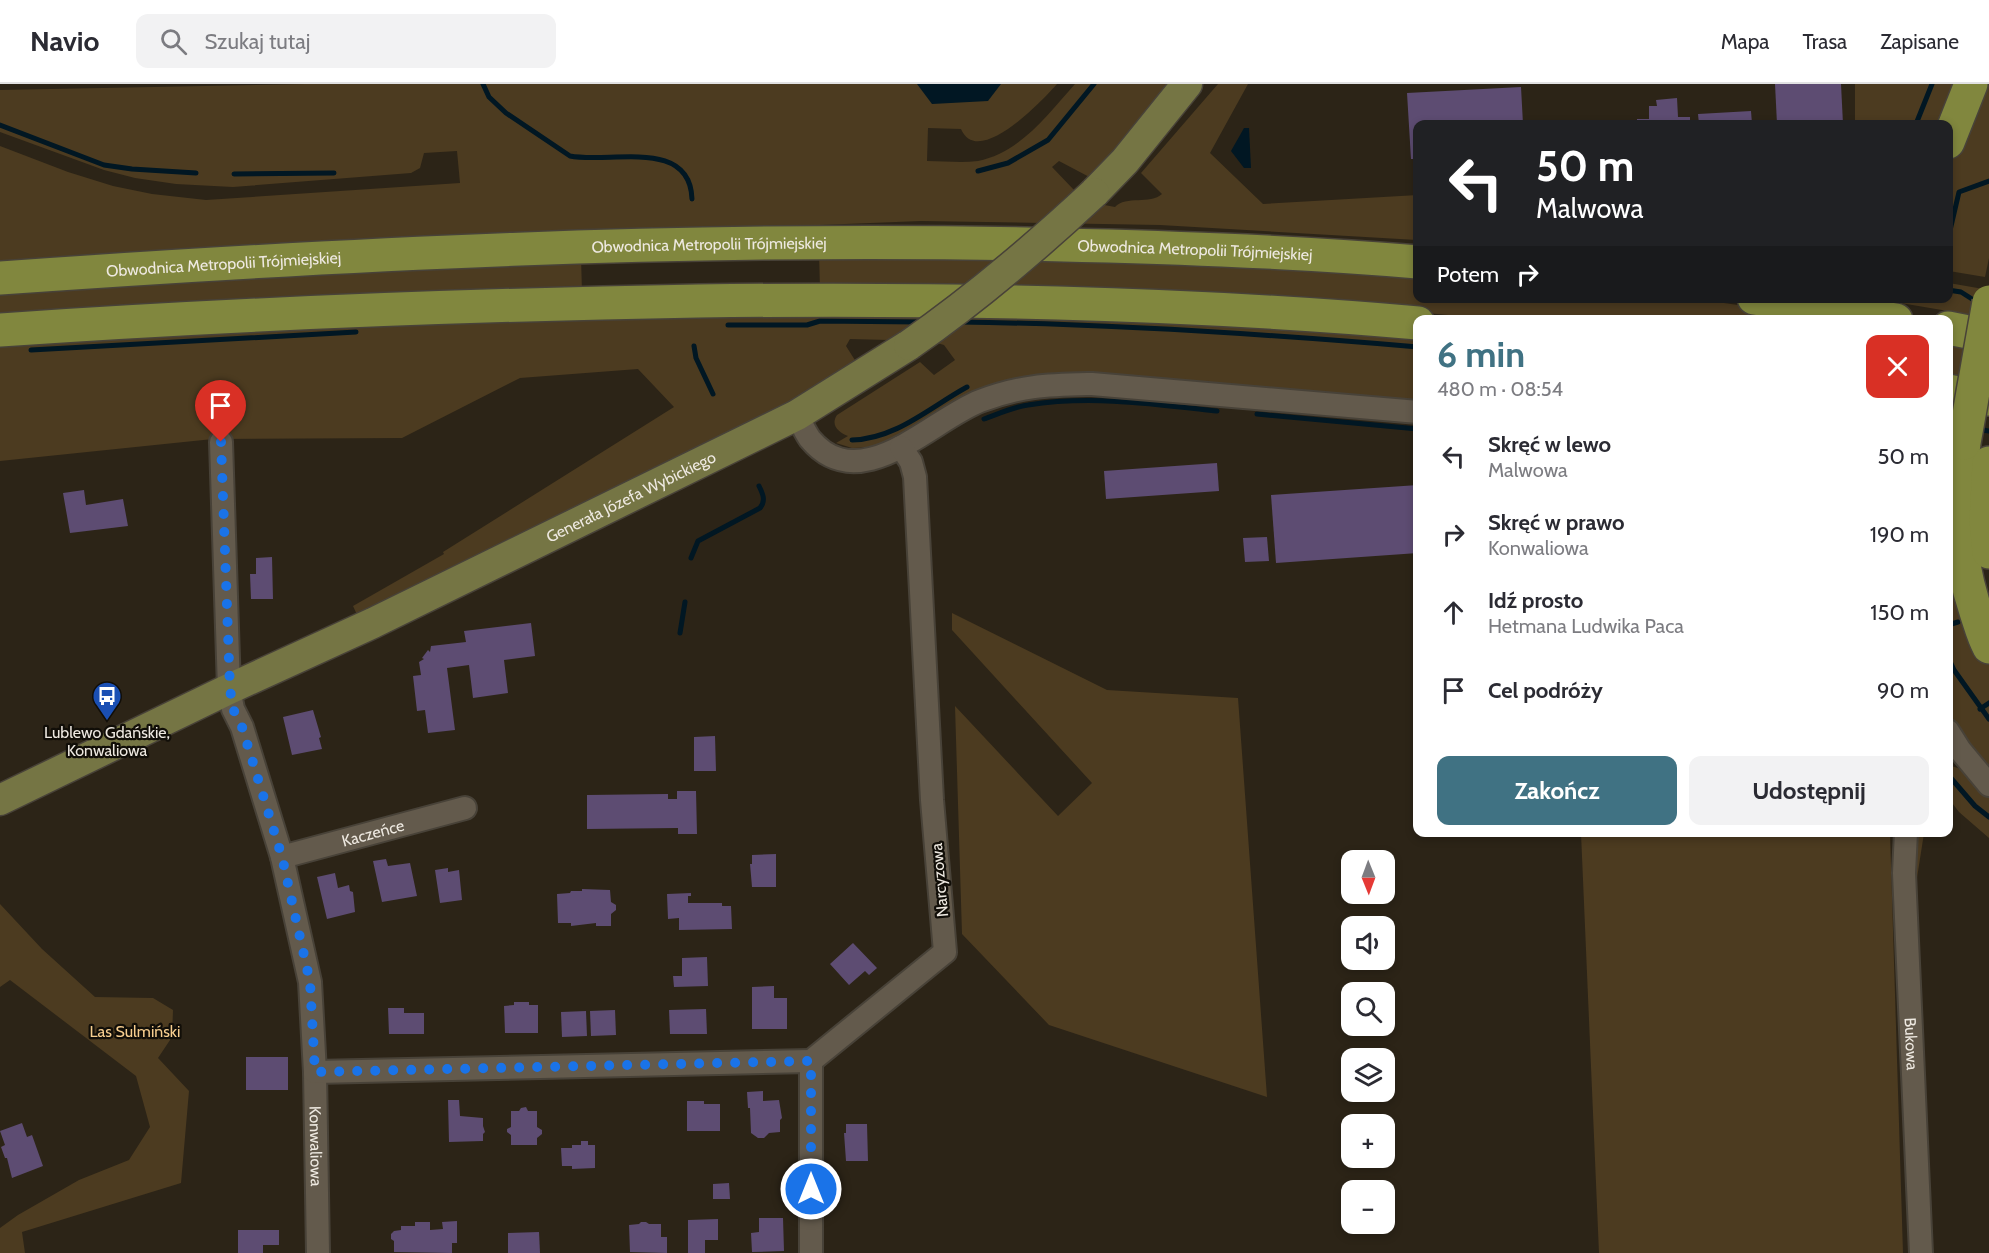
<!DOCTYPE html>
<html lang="pl">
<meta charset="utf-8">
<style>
body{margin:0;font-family:Cabin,sans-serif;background:#f2f2f3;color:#2b2b33;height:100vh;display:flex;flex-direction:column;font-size:22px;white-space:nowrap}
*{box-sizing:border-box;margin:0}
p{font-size:20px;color:#7c7c81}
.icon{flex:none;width:33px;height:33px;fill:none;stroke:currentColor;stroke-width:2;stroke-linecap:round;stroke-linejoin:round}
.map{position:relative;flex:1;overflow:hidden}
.details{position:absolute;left:1413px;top:231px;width:540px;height:522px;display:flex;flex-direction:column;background:#fff;border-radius:12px;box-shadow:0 3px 9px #0003}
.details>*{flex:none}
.guide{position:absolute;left:1413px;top:36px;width:540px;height:183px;border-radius:12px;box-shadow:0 3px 9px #0003;background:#202124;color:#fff;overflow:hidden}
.needle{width:39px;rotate:179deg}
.fabs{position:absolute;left:1341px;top:766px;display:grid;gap:12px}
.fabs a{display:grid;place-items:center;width:54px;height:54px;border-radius:12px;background:#fff;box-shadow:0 3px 9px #0003;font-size:30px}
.pin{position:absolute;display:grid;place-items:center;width:51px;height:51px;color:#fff;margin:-62px -26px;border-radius:50% 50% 50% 0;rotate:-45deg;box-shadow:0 0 6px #0007}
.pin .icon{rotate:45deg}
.me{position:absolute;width:66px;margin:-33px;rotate:0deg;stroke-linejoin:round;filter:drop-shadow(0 0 4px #0008)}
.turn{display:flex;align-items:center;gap:21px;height:126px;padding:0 24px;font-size:27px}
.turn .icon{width:78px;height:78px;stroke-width:2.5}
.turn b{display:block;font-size:42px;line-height:51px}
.then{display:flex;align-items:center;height:57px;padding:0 24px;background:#0003;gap:12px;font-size:22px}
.round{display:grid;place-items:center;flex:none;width:63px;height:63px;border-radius:12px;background:#f2f2f3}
.headline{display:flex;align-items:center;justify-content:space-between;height:102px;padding:0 24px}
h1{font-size:36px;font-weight:700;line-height:45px;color:#407283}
.action{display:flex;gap:12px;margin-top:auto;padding:12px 24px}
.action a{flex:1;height:69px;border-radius:12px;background:#407283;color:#fff;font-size:24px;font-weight:700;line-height:69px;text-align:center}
.action a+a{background:#f2f2f3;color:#2b2b33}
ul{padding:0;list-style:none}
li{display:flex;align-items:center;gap:18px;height:78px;padding:0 24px}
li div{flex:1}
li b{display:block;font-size:22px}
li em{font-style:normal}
header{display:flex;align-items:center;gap:36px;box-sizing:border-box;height:84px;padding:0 30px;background:#fff;border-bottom:2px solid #e1e1e2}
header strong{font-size:28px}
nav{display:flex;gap:33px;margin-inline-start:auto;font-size:21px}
.search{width:420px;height:54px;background:#f2f2f3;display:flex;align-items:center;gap:15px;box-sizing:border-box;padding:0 21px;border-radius:12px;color:#7c7c81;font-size:22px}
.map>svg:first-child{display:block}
.green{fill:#4c3b20}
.water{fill:#011723}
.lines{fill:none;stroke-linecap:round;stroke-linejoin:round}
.stream{stroke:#011723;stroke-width:5}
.building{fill:#5d4c72}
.minor-casing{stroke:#484238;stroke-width:26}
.major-casing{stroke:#484238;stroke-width:33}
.highway-casing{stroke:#484238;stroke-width:36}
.minor{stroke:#635a4c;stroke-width:22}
.major{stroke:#757544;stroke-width:30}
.highway{stroke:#81873e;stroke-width:33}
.major-bridge-casing{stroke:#484238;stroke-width:33;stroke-linecap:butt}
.highway-bridge-casing{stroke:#484238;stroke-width:36;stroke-linecap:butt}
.major-bridge{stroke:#757544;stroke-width:30}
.highway-bridge{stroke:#81873e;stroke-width:33}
.route{stroke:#1a73e8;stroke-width:10;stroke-dasharray:0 18}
.labels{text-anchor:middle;stroke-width:4.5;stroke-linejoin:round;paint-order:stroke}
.street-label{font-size:16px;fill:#eee9e1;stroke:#110e08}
.poi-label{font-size:16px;fill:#eee9e1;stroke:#110e08}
.park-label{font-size:16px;fill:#f7ce8f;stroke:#110e08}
</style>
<header>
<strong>Navio</strong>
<div class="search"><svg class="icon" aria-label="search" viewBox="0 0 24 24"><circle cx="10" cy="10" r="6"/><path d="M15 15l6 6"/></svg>Szukaj tutaj</div>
<nav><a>Mapa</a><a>Trasa</a><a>Zapisane</a></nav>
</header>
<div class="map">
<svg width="1989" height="1169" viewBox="0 0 1989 1169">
<rect width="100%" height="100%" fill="#2c2417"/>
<g class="green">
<path d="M 306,0 L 1057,0 C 1043,16 978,85 961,45 L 928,44 L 927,77 C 944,77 961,79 978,77 C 1020,69 1048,30 1075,0 L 1169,0 L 1095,96 L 1059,77 L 1052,83 L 1074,106 L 1067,114 L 1115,123 C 1126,111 1150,121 1162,110 L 1141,89 L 1218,0 L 1248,0 L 1210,69 L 1263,120 L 1418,111 L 1417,156 L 1160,141 L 921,137 L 820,141 L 634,145 L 0,178 L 0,62 L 68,88 L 113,102 L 152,110 L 206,116 L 460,99 L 457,67 L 424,69 L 420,84 L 411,89 L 233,103 L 176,100 L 135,94 L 104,86 L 0,48 L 0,6 Z"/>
<path d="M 1855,0 L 1958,0 L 1944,40 L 1855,40 Z"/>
<path d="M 1976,0 L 1989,0 L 1989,174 L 1985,193 L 1949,187 L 1948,70 Z"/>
<path d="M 819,168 L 1417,187 L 1418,214 L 1689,214 L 1836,235 L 1504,236 L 1403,227 L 820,205 Z"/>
<path d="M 581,173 L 582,208 L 0,236 L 0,205 Z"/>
<path d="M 1949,199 L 1989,206 L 1989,234 L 1877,215 L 1948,214 Z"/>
<path d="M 686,232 C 764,232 841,231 918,232 C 1085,234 1251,242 1417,254 L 1417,321 L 1075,293 L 930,337 L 876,363 L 852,364 L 836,359 L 848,352 C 839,349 830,341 837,331 L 920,278 L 934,291 L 955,276 L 944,261 L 902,249 L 889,256 L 850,255 L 846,262 L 858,281 L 846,291 L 359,535 L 353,522 L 444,470 L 443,468 L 674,323 L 638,285 L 520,294 L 402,354 L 213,355 L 0,377 L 0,262 L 414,240 Z"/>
<path d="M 1948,254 L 1989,261 L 1989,303 L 1949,296 Z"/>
<path d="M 1948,372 L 1983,570 L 1989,580 L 1989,691 L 1949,636 Z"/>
<path d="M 952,529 L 1107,606 L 1238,614 L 1267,1013 L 1049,941 L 962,850 L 955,622 L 1058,732 L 1092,699 L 952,546 Z"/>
<path d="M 1948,682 C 1967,683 1977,700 1989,712 L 1989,754 L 1959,728 L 1949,715 Z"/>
<path d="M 1581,749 L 1890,749 L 1903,1169 L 1599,1169 Z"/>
<path d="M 1909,749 L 1924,749 L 1917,794 L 1908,794 Z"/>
<path d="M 0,820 L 42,865 L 95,913 L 153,914 L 173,926 L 172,953 L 158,974 L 189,1007 L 181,1099 L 22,1148 L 25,1169 L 0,1169 L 0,1144 L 18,1131 L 79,1096 L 129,1076 L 150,1043 L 136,992 L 10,896 L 0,903 Z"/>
</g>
<g class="water">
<path d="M 917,0 L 1001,0 L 988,17 L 932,20 Z"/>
<path d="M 1244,44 L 1249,44 L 1251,84 L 1244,84 L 1231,67 Z"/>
</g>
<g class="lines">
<g class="stream">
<path d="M 483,0 L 489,13 L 506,29 L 570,72 C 609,80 690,53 692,115"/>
<path d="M 1916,40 L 1932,0"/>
<path d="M 0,41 L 104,81 L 132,85 L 196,89"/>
<path d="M 978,87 L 1008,79 L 1048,56 L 1094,0"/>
<path d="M 234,90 L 334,89"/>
<path d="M 1948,155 L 1959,108 L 1989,97"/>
<path d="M 1948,206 L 1961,208 L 1972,215 L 1979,216"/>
<path d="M 960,238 C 1113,240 1265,250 1418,263"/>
<path d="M 728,241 L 807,241 L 820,237 L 920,238"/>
<path d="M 694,262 L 696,274 L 713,310"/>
<path d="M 31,266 L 356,248"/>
<path d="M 1257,330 L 1418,345"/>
<path d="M 984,335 C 998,330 1013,323 1028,321 C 1091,311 1154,320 1217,327"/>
<path d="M 1976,345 L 1989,347"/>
<path d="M 852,356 C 896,355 930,323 967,303"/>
<path d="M 691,474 L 698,457 L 760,424 C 766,417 763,410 759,402"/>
<path d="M 1948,541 L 1958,538"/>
<path d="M 680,549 L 685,518"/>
<path d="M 1948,573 L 1954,586 L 1989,635"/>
<path d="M 1980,625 L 1989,619"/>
<path d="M 1950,693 L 1975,722 L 1989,733"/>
</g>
</g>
<g class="building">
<path d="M 1775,0 L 1841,0 L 1843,40 L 1777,40 Z"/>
<path d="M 1521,3 L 1523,40 L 1418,40 L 1418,75 L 1411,75 L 1407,9 Z"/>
<path d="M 1677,14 L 1678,33 L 1690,33 L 1690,40 L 1637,40 L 1637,35 L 1649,35 L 1649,22 L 1657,22 L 1656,16 Z"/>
<path d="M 1751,27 L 1752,40 L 1699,40 L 1698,30 Z"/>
<path d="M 1217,379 L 1219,407 L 1106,415 L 1104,387 Z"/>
<path d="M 1418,401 L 1418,469 L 1276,479 L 1271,411 Z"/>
<path d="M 84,406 L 86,421 L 123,415 L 128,442 L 70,449 L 63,409 Z"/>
<path d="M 1267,453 L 1269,477 L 1245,478 L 1243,454 Z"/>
<path d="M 272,473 L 273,515 L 251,515 L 250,490 L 256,490 L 256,474 Z"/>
<path d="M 531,539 L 535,572 L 504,576 L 508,609 L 473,614 L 469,581 L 447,584 L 455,646 L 428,649 L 425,626 L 417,627 L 413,592 L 421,591 L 419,578 L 424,575 L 422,574 L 428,566 L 430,568 L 431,562 L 466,558 L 464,547 Z"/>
<path d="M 313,626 L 321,653 L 319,654 L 322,665 L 292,671 L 283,633 Z"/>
<path d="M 715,652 L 716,687 L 694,687 L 694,653 Z"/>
<path d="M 677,707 L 696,707 L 697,750 L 678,750 L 678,744 L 587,745 L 587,711 L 666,710 L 668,710 L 668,715 L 677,715 Z"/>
<path d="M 776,770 L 776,803 L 752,803 L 750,780 L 752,780 L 752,771 Z"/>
<path d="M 386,775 L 388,782 L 410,779 L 417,812 L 382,818 L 373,777 Z"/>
<path d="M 448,784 L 448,788 L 459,786 L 462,816 L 440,819 L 435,786 Z"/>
<path d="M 335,789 L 338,804 L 349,801 L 350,807 L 353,808 L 355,828 L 327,835 L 317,793 Z"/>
<path d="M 582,805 L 610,806 L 611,818 L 616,821 L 616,826 L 611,830 L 611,842 L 596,842 L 596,839 L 571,842 L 571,839 L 558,839 L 557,810 L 570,809 L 571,807 L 582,807 Z"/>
<path d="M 691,809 L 691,812 L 688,812 L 688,819 L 722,819 L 722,822 L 731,822 L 732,845 L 679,846 L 679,834 L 668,835 L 667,810 Z"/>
<path d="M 853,859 L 877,884 L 869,891 L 865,887 L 849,901 L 830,880 Z"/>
<path d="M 707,873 L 708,902 L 674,903 L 673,892 L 682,892 L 682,874 Z"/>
<path d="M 774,902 L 774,914 L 787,914 L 787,945 L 752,945 L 752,903 Z"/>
<path d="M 514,918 L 529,918 L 529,921 L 538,921 L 538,949 L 505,949 L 504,922 L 514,921 Z"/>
<path d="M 388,924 L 404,924 L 404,929 L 424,929 L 424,950 L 389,950 Z"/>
<path d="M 706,925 L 707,950 L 670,950 L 669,926 Z"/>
<path d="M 615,926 L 616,951 L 591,952 L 590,927 Z"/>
<path d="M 586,927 L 587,952 L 562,953 L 561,928 Z"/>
<rect x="246" y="973" width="42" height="33"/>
<path d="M 763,1007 L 763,1017 L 779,1016 L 782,1034 L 780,1036 L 780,1048 L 769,1049 L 764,1054 L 758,1054 L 751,1049 L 750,1024 L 748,1024 L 747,1008 Z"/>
<path d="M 448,1016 L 459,1016 L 460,1032 L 483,1034 L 483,1042 L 485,1048 L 483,1050 L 483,1057 L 449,1058 Z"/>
<path d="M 687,1017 L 704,1017 L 704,1020 L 720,1020 L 720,1047 L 687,1047 Z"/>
<path d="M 526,1023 L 528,1027 L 537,1027 L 537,1043 L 542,1046 L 542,1050 L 537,1054 L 537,1061 L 511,1061 L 511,1051 L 507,1048 L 507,1045 L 511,1043 L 511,1027 L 519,1027 L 521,1024 Z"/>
<path d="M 22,1039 L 27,1053 L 32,1051 L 43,1082 L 12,1094 L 7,1074 L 5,1074 L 1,1063 L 5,1061 L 0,1047 Z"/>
<path d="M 846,1040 L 867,1040 L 868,1077 L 846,1077 L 844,1049 L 846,1049 Z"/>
<path d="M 581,1057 L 588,1057 L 588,1061 L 595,1061 L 595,1084 L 572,1085 L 572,1082 L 562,1082 L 561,1064 L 572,1064 L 572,1061 L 581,1061 Z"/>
<path d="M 729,1099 L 730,1115 L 713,1115 L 713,1100 Z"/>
<path d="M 759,1134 L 783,1134 L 784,1167 L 752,1168 L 751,1149 L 759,1148 Z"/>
<path d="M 718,1135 L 718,1156 L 705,1156 L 705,1169 L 688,1169 L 688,1136 Z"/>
<path d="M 457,1137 L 457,1159 L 452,1159 L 452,1169 L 394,1168 L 394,1157 L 391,1155 L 391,1150 L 394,1147 L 401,1146 L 401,1142 L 415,1142 L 415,1138 L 430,1138 L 430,1146 L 443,1145 L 442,1138 Z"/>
<path d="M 641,1138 L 646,1138 L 649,1140 L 661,1140 L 661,1153 L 667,1153 L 667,1169 L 630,1168 L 629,1141 L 639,1140 Z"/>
<path d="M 238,1146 L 279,1146 L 279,1161 L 263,1161 L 263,1169 L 238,1169 Z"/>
<path d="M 539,1148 L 540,1169 L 508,1169 L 508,1149 Z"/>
</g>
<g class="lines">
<g class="minor-casing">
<g id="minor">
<path d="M 797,331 C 801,339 805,348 810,355 C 860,415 931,336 980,317 C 1023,301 1048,301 1092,300 L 1418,328"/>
<path id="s1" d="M 221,358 L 229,605 L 233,625 L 242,643 L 282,773 L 310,898 L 315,988 L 318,1169"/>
<path d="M 1948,647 L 1960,666 L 1989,701"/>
<path id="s2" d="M 1906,748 L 1904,789 L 1921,1169"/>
<path id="s3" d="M 282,773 L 465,724"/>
<path d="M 315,988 L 811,977"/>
<path d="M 811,1169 L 811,977 L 945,868 L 932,716 L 915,393 L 911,378 L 901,363"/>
</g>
</g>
<g class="major-casing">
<g id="major">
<path d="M 1094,109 L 1125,77 L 1187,0"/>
<path id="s4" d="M 0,716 L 229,605 L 373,539 L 797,331 L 909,261"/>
</g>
</g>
<g class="highway-casing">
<g id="highway">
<path d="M 1948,58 L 1971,0"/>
<path id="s5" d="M 0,194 C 341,170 684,153 1026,160 C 1157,163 1287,167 1418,178"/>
<path d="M 1754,214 L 1896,236"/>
<path d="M 1948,244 L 1989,252"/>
<path d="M 0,246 C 232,230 465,221 698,217 C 939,214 1177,218 1418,239"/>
<path d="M 1948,307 L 1989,315"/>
<path d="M 1964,359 C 1956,421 1956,468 1976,528 C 1980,540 1983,552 1989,563"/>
<path d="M 1989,379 L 1986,436 L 1989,468"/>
</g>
</g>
<use href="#minor" class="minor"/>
<use href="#major" class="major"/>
<use href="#highway" class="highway"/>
<g class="major-bridge-casing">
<path id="major-bridge" d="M 909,261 C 975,215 1035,164 1094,109"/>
</g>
<g class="highway-bridge-casing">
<path id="highway-bridge" d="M 1964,359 L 1989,218"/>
</g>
<use href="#major-bridge" class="major-bridge"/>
<use href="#highway-bridge" class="highway-bridge"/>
</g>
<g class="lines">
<path class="route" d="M 221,358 L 230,605 L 233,625 L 242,643 L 282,773 L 310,898 L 315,988 L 811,977 L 811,1105"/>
</g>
<defs>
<g id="bus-pin" transform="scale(1.5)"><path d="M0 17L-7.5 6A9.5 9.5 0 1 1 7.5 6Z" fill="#1a4fb4" stroke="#110e08"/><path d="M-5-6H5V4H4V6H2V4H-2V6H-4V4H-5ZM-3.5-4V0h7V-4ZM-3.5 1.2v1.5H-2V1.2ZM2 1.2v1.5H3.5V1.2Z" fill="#fff"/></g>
</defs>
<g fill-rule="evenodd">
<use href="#bus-pin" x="107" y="612"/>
</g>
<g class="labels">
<g class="street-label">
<text dy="6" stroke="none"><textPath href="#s5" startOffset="710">Obwodnica Metropolii Trójmiejskiej</textPath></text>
<text dy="6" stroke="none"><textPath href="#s5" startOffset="1196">Obwodnica Metropolii Trójmiejskiej</textPath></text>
<text dy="6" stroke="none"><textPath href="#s5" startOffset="224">Obwodnica Metropolii Trójmiejskiej</textPath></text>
<text dy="6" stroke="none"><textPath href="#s4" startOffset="700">Generała Józefa Wybickiego</textPath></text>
<text dy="6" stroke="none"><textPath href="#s3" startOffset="94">Kaczeńce</textPath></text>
<text transform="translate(939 796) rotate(-95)" y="6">Narcyzowa</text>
<text dy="6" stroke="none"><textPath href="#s2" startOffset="212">Bukowa</textPath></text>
<text dy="6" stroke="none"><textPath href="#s1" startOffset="716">Konwaliowa</textPath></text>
</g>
<g class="poi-label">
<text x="107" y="654">Lublewo Gdańskie,<tspan x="107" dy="18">Konwaliowa</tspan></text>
</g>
<g class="park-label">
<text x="135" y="953">Las Sulmiński</text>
</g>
</g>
</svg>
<div class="fabs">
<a><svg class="needle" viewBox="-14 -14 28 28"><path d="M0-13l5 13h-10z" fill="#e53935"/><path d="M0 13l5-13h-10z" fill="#7c7c81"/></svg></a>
<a><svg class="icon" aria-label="sound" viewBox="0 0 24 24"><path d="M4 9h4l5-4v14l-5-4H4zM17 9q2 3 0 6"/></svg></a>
<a><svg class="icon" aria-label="search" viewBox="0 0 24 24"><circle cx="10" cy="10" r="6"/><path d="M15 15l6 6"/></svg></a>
<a><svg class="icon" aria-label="layers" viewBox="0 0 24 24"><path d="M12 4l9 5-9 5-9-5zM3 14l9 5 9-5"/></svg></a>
<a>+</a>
<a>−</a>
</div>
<div class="pin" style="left:221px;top:358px;background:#d93025"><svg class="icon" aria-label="arrive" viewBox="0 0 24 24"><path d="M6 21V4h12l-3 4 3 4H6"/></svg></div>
<svg class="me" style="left:811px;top:1105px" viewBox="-20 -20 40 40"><circle r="17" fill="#1a73e8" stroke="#fff" stroke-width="3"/><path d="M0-11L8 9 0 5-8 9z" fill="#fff"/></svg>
<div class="guide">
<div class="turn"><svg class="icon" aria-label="left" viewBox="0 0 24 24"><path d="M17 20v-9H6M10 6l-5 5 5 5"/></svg><div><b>50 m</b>Malwowa</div></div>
<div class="then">Potem<svg class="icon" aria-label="right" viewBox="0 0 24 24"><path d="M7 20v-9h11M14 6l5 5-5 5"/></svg></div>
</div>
<section class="details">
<div class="headline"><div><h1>6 min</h1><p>480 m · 08:54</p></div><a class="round" style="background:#d93025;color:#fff"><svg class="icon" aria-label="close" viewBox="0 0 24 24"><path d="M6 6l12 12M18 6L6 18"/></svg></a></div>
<ul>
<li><svg class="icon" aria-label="left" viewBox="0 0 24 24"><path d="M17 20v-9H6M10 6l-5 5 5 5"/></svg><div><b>Skręć w lewo</b><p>Malwowa</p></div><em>50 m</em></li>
<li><svg class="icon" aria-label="right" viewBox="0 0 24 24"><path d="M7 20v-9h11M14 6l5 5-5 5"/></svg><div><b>Skręć w prawo</b><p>Konwaliowa</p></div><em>190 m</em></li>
<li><svg class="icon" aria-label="ahead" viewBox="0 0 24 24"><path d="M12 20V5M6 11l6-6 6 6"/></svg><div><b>Idź prosto</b><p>Hetmana Ludwika Paca</p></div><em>150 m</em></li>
<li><svg class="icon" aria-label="arrive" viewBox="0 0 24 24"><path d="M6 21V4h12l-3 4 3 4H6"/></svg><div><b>Cel podróży</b></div><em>90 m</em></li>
</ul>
<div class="action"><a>Zakończ</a><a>Udostępnij</a></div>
</section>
</div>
